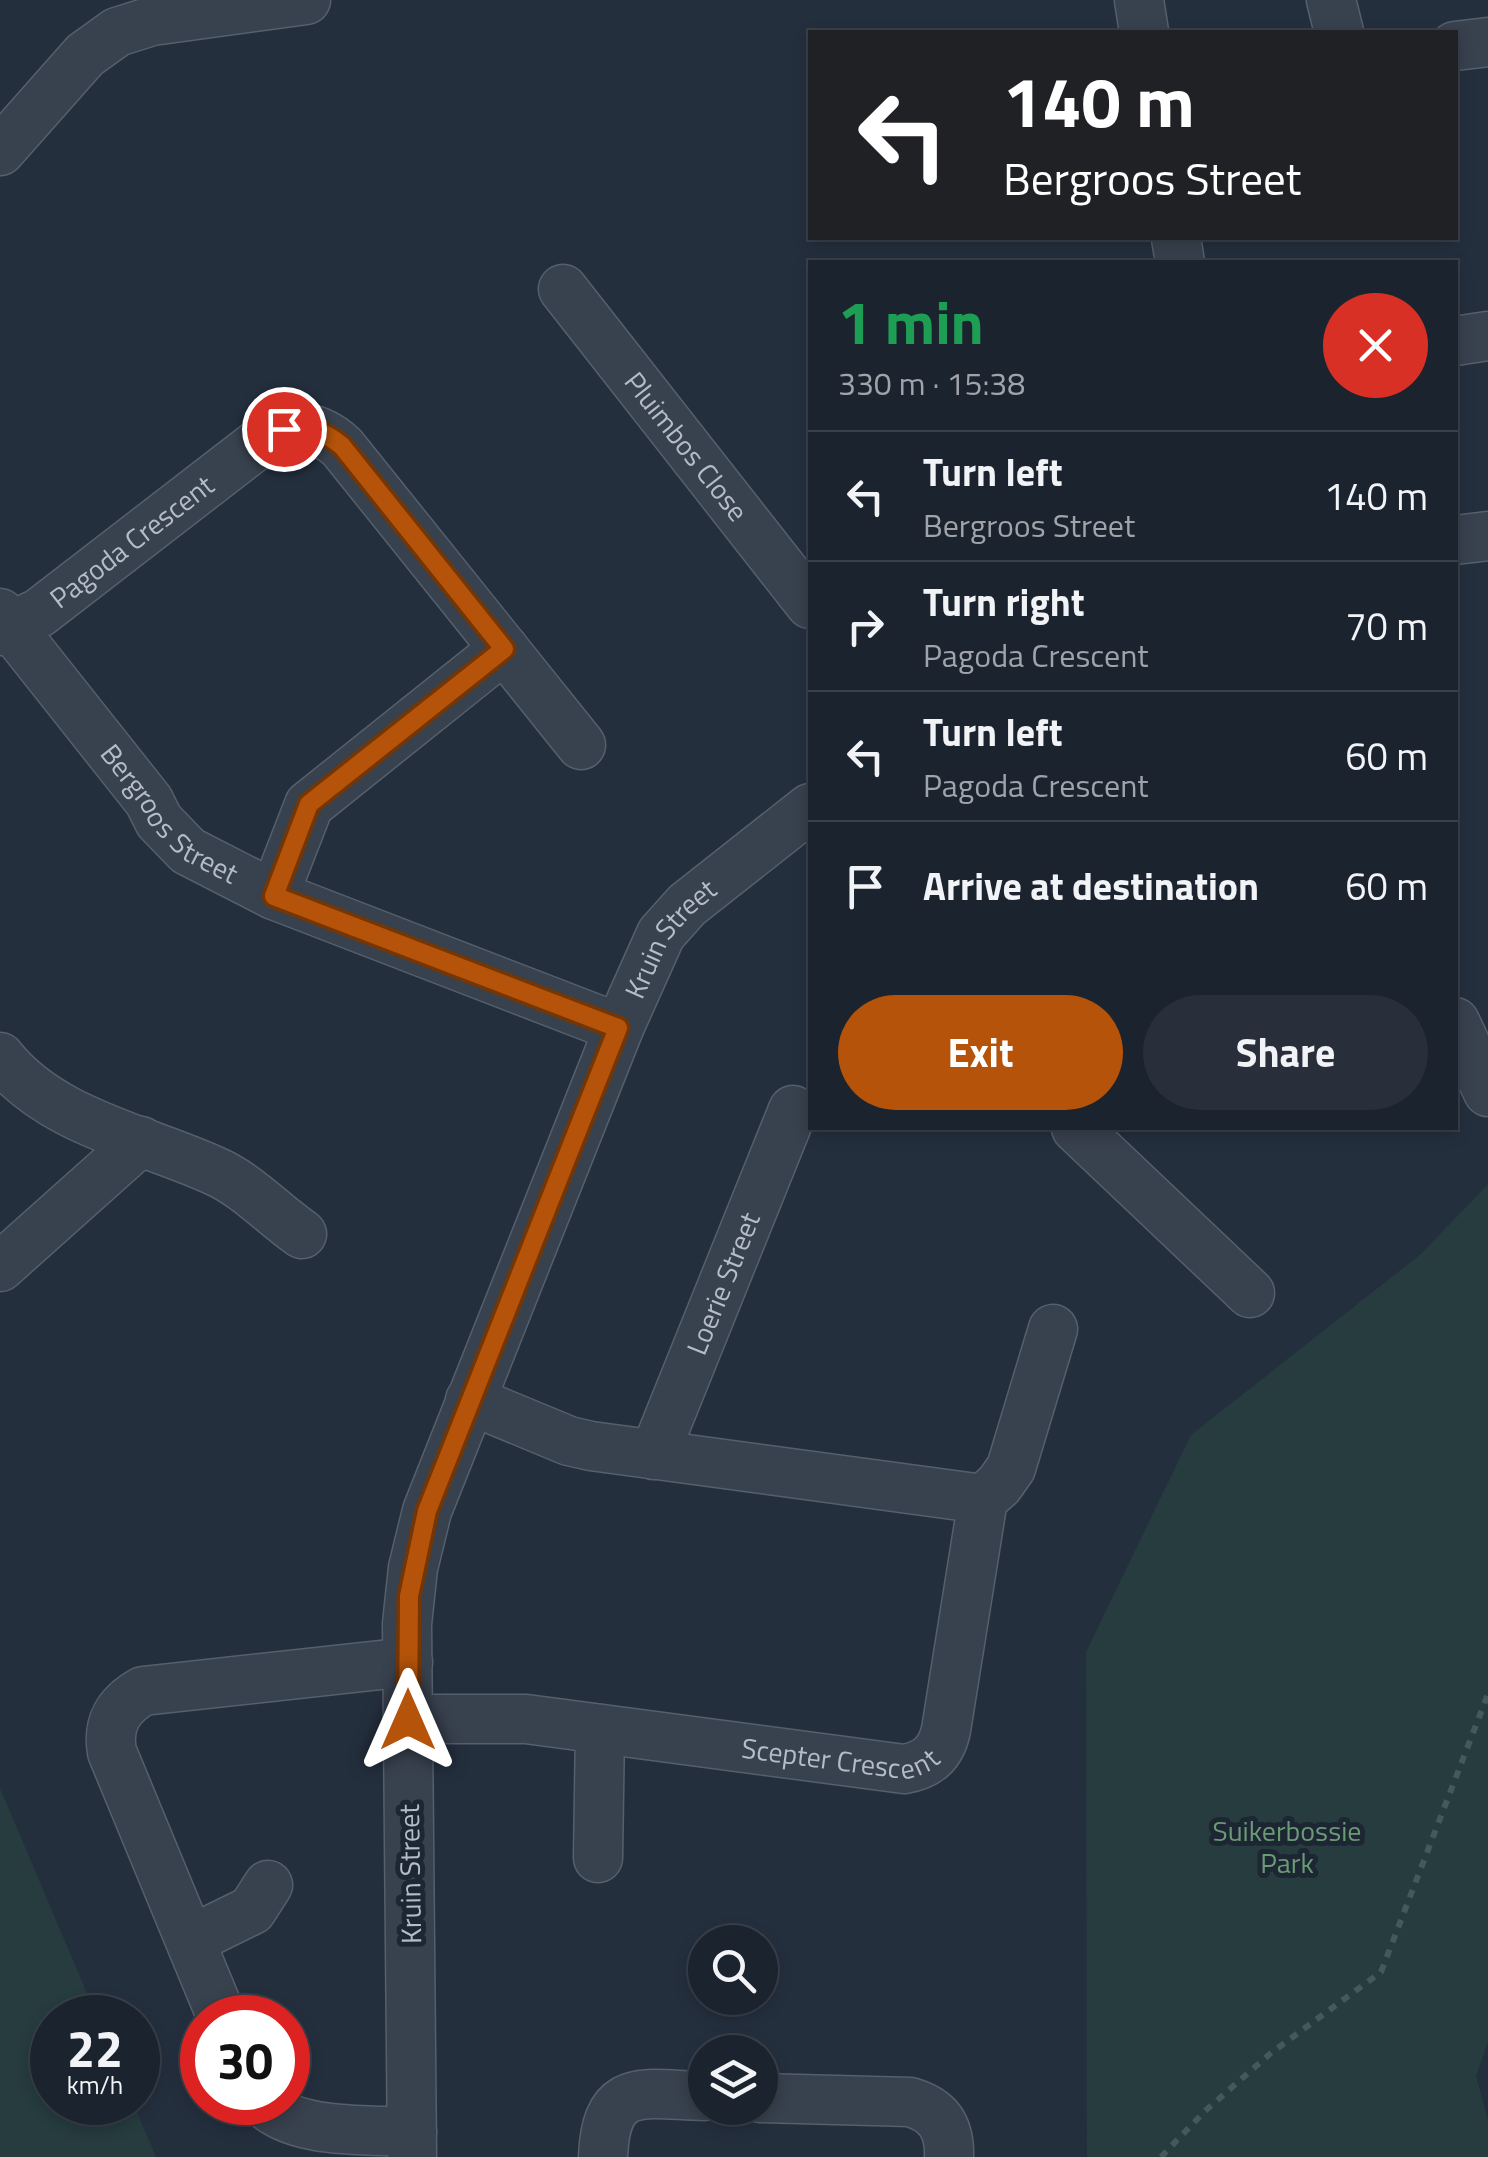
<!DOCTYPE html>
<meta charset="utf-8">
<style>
body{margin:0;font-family:"Titillium Web",sans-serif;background:#282f3a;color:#f1f3f6;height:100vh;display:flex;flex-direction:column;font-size:38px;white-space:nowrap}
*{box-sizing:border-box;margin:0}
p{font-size:32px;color:#a0a4aa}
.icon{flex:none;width:55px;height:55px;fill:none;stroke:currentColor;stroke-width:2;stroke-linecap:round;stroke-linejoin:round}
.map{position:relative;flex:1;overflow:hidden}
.panel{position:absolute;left:808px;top:260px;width:650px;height:870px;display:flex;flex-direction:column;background:#1b232e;border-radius:0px;box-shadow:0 5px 15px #0003,0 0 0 2px #39404a}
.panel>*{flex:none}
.banner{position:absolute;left:808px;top:30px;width:650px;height:210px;border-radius:0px;box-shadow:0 5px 15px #0003,0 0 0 2px #39404a;background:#202124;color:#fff;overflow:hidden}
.controls{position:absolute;left:688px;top:1925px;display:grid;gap:20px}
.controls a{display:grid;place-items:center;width:90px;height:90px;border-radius:50%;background:#1b232e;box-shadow:0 5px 15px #0003,0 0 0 2px #39404a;font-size:50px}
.speed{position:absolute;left:30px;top:1995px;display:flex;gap:20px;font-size:50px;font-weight:700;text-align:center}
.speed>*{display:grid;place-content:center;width:130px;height:130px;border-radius:50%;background:#1b232e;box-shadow:0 5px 15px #0003,0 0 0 2px #39404a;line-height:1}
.speed small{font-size:25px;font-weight:400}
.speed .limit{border:15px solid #d22;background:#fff;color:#111}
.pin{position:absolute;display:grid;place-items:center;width:85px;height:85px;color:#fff;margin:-42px;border:5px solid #fff;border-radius:50%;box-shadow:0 2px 10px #0007}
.me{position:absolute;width:110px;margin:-55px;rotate:0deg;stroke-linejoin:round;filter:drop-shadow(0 0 8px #0008)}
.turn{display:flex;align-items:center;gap:35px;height:210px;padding:0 30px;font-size:45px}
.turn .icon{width:130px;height:130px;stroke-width:2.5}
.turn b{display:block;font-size:70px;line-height:85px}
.round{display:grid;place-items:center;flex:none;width:105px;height:105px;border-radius:52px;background:#282f3a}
.overview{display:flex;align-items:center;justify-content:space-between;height:170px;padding:0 30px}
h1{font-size:60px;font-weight:700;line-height:75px;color:#1e9e55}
.cta{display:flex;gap:20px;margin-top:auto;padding:20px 30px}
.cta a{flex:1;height:115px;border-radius:60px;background:#b45309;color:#fff;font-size:40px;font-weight:700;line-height:115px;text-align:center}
.cta a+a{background:#282f3a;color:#f1f3f6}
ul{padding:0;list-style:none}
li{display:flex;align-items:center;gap:30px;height:130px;padding:0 30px;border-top:2px solid #39404a}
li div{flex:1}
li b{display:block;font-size:38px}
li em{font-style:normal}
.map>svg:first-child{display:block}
.green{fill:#263c3f}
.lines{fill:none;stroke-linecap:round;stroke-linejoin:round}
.minor-casing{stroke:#565f6c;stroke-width:51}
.path{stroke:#44595c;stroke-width:6;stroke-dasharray:8 8;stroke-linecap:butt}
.minor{stroke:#38414e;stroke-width:48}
.route-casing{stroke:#753606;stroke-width:25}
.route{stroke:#b45309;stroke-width:18}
.labels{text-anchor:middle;stroke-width:10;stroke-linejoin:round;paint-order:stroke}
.street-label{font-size:28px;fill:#b4bcc9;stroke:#1d2633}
.park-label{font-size:28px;fill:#6b9a76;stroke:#1d2633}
</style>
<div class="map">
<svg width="1488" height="2157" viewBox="0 0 1488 2157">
<rect width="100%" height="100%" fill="#242f3e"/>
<g class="green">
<path d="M 1488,1184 L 1488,2042 L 1476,2076 L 1488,2120 L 1488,2157 L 1087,2157 L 1086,1652 L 1191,1435 L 1421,1254 Z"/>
<path d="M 0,1788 L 97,2017 L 52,2018 L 52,2102 L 133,2103 L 156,2157 L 0,2157 Z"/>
</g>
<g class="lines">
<g class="minor-casing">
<g id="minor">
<path d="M 1139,0 L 1144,32"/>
<path d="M 1331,0 L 1339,32"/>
<path d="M 1455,46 L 1488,42"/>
<path d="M 0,151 L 85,55 L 117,32 L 152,21 L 306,0"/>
<path d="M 1176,238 L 1180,262"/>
<path id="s1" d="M 563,289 L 810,604"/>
<path d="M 1455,341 L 1488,336"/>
<path d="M 1455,540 L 1488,536"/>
<path id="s2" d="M 0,613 L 149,801 L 159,821 L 188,851 L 274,895 L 619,1028"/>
<path id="s3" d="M 0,631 L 39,613 L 271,434 C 299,423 320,427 342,447 L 581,745"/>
<path d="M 274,895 L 309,805 L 504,649"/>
<path d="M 1455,1022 L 1488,1092"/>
<path d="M 0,1057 C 51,1122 143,1138 215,1171 C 247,1185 273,1214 302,1234"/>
<path d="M 1076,1128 L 1250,1293"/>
<path d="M 0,1267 L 141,1141"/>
<path d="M 470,1400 L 569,1441 L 591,1446 L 983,1499"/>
<path id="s4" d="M 654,1455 L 793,1110"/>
<path id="s5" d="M 408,1719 L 526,1719 L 904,1769 C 928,1765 941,1753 946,1730 L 983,1499 L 999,1485 L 1011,1468 L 1053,1329"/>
<path d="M 598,1858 L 600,1729"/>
<path d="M 191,1940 L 252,1910 L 268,1885"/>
<path d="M 222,2018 L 112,1752 C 107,1724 118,1705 143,1691 L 408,1662"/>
<path d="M 760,2098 L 910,2102 C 938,2110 950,2127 949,2157"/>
<path d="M 263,2102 C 295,2135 368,2129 412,2132"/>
<path id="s6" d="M 412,2157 L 407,1624 L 413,1568 L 427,1511 L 619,1028 L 661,934 L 687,905 L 810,808"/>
<path d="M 603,2157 C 606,2079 644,2095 705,2096"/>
</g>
</g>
<path class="path" d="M 1161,2157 L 1205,2111 L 1271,2053 L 1381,1972 L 1488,1694"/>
<use href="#minor" class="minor"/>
</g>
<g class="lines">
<g class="route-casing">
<path id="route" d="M 284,429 C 308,426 324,431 342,446 L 504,649 L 309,804 L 274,896 L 618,1028 L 427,1511 L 409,1596 L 408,1720"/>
</g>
<use href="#route" class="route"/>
</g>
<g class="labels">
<g class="street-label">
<text dy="10" stroke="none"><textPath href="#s1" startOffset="200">Pluimbos Close</textPath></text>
<text dy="10" stroke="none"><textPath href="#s3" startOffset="160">Pagoda Crescent</textPath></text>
<text dy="10" stroke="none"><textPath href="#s2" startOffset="265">Bergroos Street</textPath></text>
<text dy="10" stroke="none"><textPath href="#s6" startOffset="1272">Kruin Street</textPath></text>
<text dy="10" stroke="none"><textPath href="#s4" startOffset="185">Loerie Street</textPath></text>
<text dy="10" stroke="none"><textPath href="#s5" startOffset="435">Scepter Crescent</textPath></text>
<text transform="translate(410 1874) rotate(-91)" y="10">Kruin Street</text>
</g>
<g class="park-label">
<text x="1287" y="1841">Suikerbossie<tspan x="1287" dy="32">Park</tspan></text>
</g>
</g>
</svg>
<div class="controls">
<a><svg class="icon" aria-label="search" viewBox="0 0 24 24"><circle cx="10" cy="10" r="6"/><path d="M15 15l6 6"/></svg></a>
<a><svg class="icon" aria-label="layers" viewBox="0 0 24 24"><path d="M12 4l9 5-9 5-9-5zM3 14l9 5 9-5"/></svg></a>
</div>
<div class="speed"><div>22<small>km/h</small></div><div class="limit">30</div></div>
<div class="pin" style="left:284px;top:429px;background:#d93025"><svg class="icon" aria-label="arrive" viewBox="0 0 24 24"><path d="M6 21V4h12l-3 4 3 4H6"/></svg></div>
<svg class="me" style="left:408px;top:1720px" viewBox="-20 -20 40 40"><path d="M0-17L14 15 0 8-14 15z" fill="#b45309" stroke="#fff" stroke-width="4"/></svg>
<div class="banner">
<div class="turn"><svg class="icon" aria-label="left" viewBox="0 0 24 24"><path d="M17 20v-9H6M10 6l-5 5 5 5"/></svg><div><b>140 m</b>Bergroos Street</div></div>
</div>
<section class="panel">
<div class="overview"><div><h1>1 min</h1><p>330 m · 15:38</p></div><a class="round" style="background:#d93025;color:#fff"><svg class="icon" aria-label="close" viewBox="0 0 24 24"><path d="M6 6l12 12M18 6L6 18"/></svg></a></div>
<ul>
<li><svg class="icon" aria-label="left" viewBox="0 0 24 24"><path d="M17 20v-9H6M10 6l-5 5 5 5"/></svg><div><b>Turn left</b><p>Bergroos Street</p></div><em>140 m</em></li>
<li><svg class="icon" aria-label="right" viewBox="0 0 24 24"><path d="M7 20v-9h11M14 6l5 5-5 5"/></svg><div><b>Turn right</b><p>Pagoda Crescent</p></div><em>70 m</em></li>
<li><svg class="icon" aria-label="left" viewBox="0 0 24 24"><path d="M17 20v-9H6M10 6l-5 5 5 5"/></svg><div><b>Turn left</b><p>Pagoda Crescent</p></div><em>60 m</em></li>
<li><svg class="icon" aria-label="arrive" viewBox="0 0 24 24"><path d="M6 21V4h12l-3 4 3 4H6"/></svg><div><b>Arrive at destination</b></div><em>60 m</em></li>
</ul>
<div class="cta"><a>Exit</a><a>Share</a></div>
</section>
</div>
